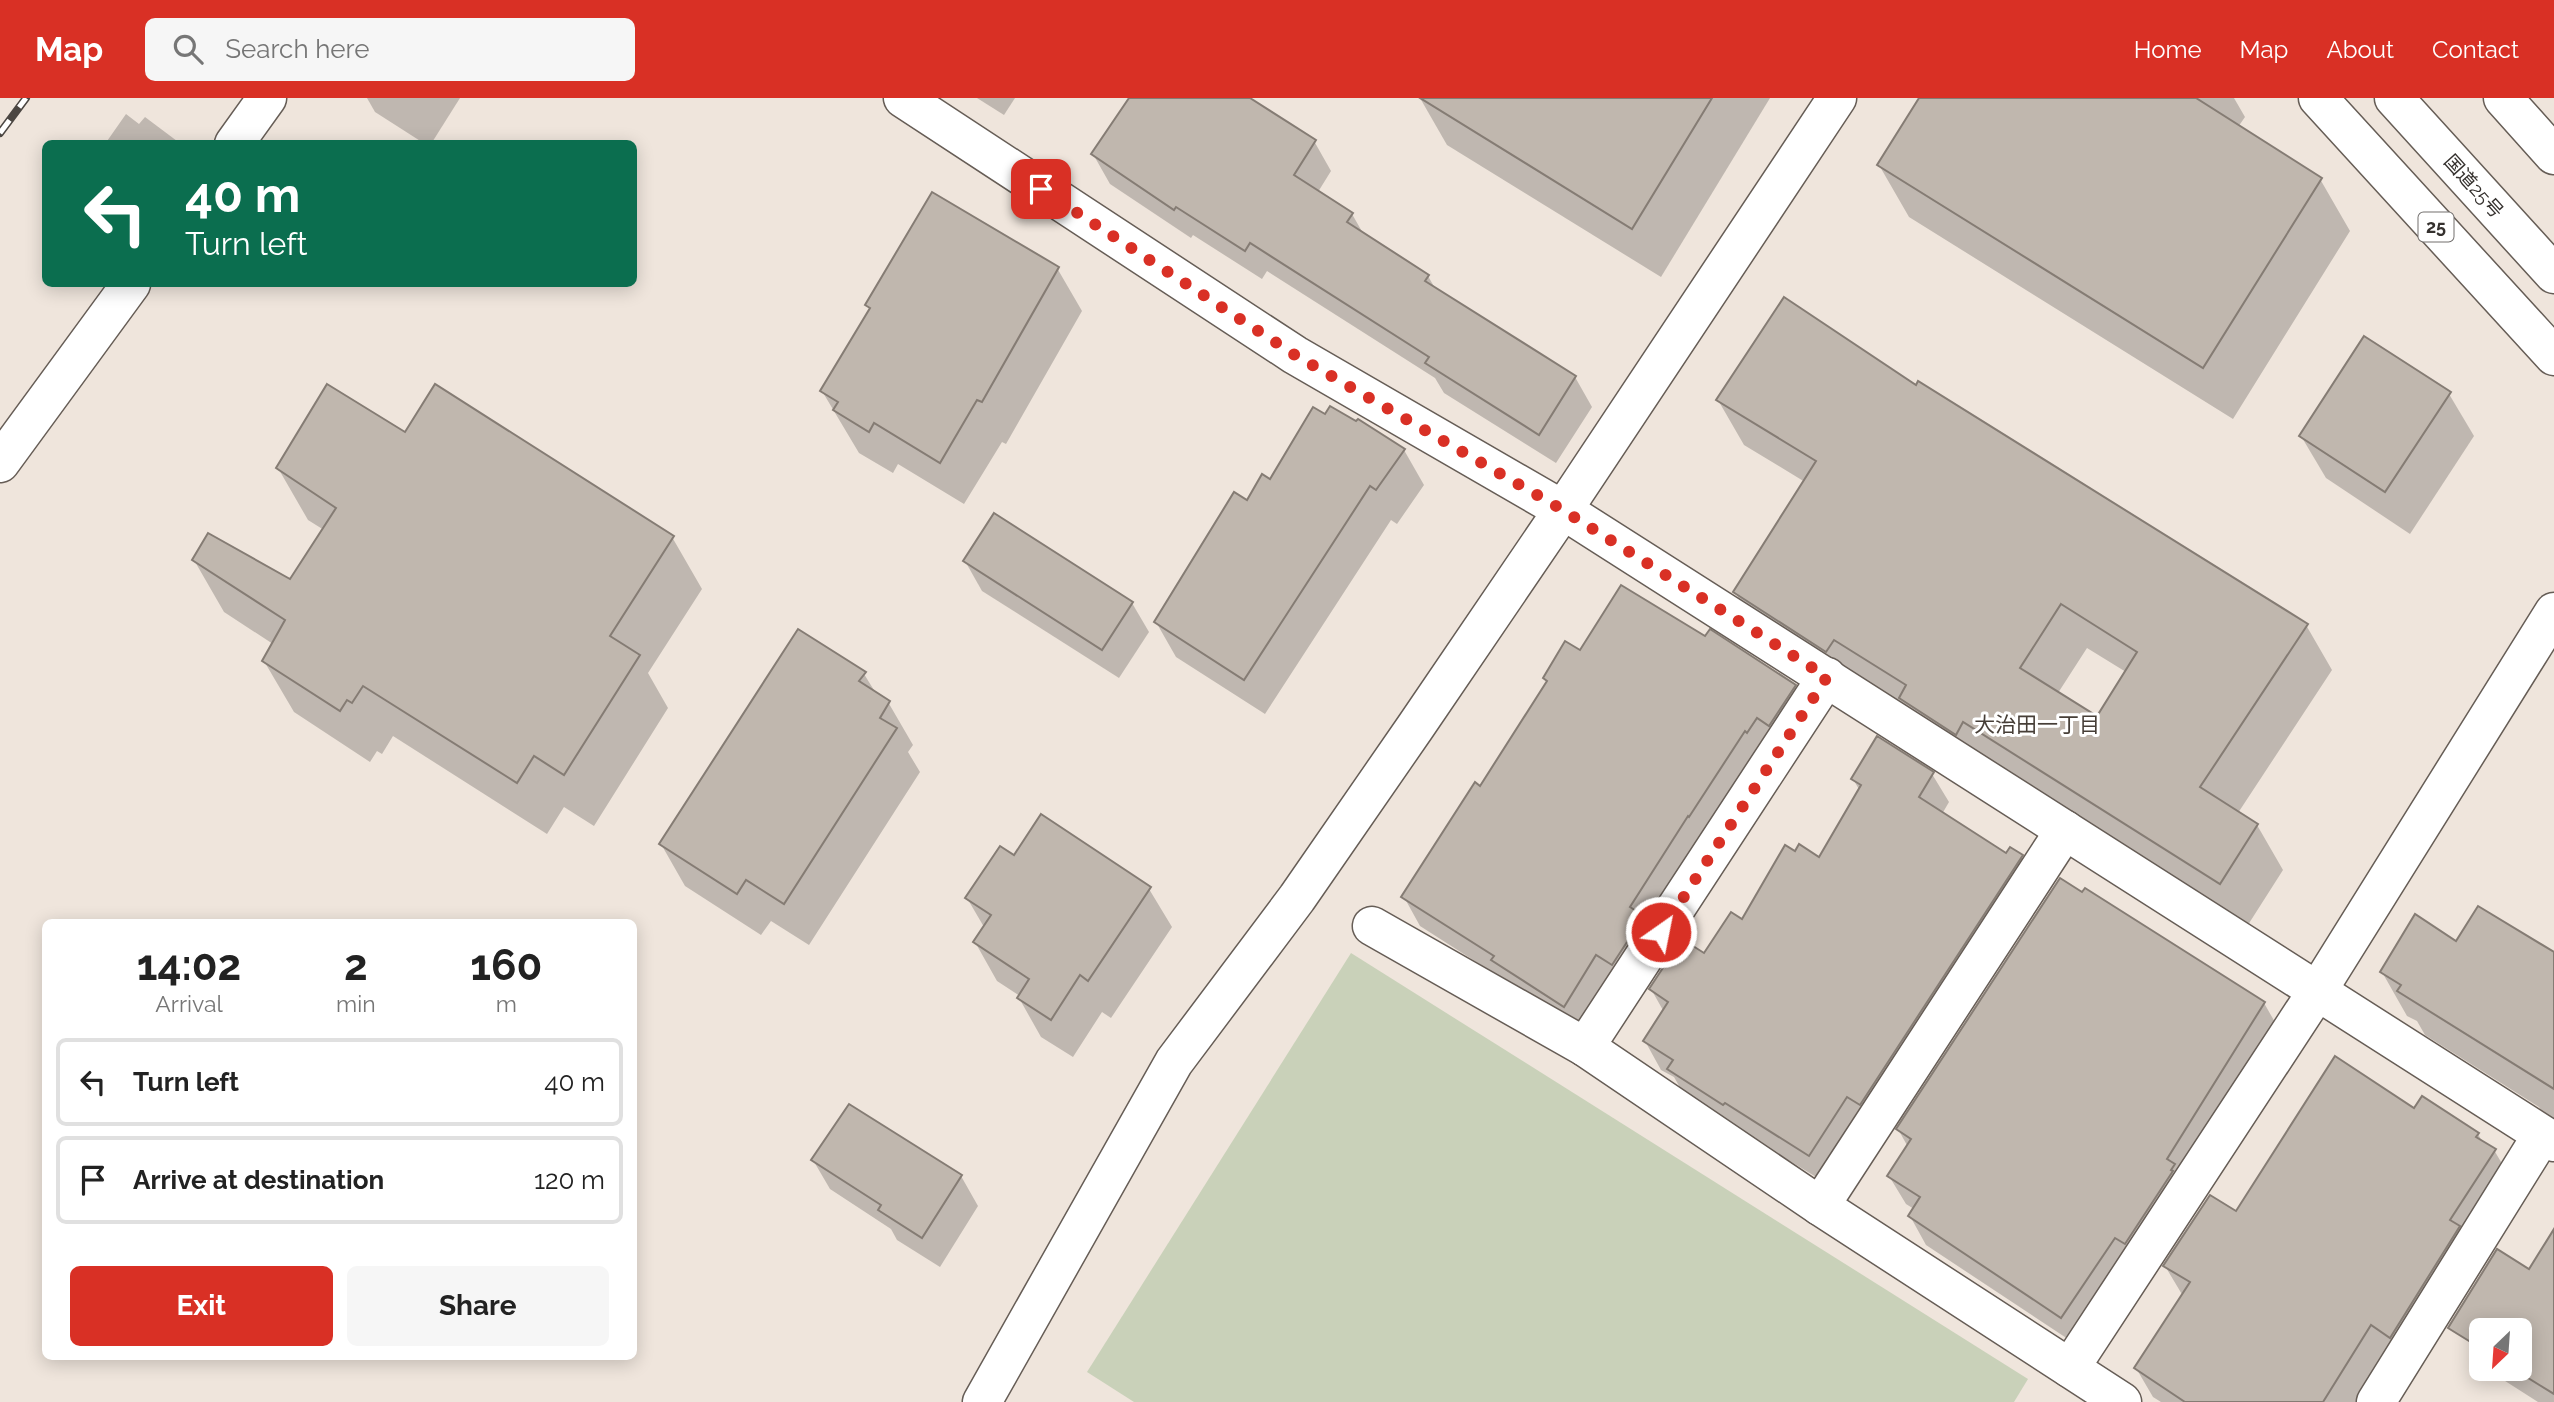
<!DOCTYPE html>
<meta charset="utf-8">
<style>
body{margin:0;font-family:Raleway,"Noto Sans JP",sans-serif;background:#f6f6f6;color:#222;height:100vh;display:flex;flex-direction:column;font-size:26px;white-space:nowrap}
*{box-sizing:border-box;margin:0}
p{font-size:23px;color:#767676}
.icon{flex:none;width:38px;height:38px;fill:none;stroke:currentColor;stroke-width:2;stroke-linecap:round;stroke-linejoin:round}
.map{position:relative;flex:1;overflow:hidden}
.side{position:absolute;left:42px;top:821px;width:595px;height:441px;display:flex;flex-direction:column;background:#fff;border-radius:10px;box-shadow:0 4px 18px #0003}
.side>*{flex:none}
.banner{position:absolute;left:42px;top:42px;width:595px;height:147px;border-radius:10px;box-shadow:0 4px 18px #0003;background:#0b6e4f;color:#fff;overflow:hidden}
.needle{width:46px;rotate:205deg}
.buttons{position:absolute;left:2469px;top:1220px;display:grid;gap:14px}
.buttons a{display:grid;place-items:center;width:63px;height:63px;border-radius:10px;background:#fff;box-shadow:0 4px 18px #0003;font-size:35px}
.pin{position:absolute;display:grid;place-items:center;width:60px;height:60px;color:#fff;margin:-30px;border-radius:14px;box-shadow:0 4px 10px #0006}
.me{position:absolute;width:77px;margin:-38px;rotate:33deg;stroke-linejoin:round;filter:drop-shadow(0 0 5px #0008)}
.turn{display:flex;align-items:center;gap:24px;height:147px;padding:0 28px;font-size:32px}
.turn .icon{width:91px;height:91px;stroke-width:2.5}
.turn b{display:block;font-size:49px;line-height:60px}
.eta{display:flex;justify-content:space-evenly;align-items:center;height:119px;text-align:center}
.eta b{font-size:42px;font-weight:700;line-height:49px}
.cta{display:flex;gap:14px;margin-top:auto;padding:14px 28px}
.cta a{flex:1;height:80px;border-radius:10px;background:#d93025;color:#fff;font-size:28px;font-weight:700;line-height:80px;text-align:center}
.cta a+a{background:#f6f6f6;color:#222}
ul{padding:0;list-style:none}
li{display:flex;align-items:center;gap:21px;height:88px;margin:0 14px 10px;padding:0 14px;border:4px solid #e0e0e0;border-radius:10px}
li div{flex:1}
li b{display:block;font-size:26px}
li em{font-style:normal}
header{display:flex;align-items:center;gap:42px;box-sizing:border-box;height:98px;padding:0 35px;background:#d93025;color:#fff}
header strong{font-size:33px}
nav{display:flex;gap:38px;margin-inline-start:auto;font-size:24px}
.search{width:490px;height:63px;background:#f6f6f6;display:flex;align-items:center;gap:18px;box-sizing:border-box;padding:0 24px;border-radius:10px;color:#767676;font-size:26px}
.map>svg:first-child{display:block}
.grass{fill:#c9d1b9}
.shadow{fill:#0003;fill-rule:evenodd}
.building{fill:#c0b7ae;stroke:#857c74;stroke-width:2;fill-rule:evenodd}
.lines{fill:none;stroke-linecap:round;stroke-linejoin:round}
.minor-casing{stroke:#665d56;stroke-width:41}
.highway-casing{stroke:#665d56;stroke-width:41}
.minor{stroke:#fff;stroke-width:38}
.highway{stroke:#fff;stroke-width:38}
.rail-casing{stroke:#4b4642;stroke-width:8}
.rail{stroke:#fff;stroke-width:5;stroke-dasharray:16;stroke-linecap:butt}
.route{stroke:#d93025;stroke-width:12;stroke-dasharray:0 21.6}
.labels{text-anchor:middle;stroke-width:6;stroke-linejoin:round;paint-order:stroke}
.shield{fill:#fff;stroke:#726f6d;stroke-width:2}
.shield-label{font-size:18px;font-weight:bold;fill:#35312e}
.street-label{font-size:19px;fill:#35312e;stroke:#fff}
.neighbourhood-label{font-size:21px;fill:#463e37;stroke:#fff}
</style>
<header>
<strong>Map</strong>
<div class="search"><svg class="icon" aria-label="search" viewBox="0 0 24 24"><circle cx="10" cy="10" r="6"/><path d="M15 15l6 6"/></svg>Search here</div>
<nav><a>Home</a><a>Map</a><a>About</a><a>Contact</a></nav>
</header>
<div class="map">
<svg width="2554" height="1304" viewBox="0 0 2554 1304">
<rect width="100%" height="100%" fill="#efe5dc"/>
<path class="grass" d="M 1351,855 L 2028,1281 L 2014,1304 L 1134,1304 L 1087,1274 Z"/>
<g class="shadow">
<path d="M 367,0 L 460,0 L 431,46 L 425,46 L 375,14 Z"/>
<path d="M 977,0 L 1015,0 L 1004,17 Z"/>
<path d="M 1131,0 L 1246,0 L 1314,43 L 1331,73 L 1318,94 L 1352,116 L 1364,137 L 1428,178 L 1436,192 L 1575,279 L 1592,309 L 1556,365 L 1444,295 L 1435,280 L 1267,173 L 1262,181 L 1193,137 L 1191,140 L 1110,86 L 1093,56 Z"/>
<path d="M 1420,0 L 1770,0 L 1661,179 L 1447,47 Z"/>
<path d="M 1921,0 L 2234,0 L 2245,19 L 2238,29 L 2320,81 L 2350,133 L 2233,321 L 1909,119 L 1879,67 Z"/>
<path d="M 126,16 L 139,26 L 145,19 L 181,46 L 105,46 Z"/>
<path d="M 1057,170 L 1082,213 L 1006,346 L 1002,344 L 964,406 L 898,366 L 893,375 L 859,355 L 822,293 L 870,212 L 867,207 Z"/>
<path d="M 1917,289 L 2306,527 L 2332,572 L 2238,715 L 2257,727 L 2283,772 L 2246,830 L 1761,539 L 1735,494 L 1805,384 L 1744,347 L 1718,302 ZM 2087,550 L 2126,574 L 2097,620 L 2058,595 Z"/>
<path d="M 2449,296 L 2474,338 L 2410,436 L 2326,380 L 2301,338 Z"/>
<path d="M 1326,318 L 1357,326 L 1404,352 L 1424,387 L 1397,426 L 1391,422 L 1265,616 L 1176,559 L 1156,524 L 1247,404 L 1270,383 Z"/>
<path d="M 405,337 L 672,439 L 702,491 L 648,575 L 668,610 L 594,728 L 564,709 L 547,736 L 393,638 L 382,656 L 377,653 L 370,664 L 294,614 L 264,563 L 273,546 L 224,514 L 194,462 L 291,483 L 324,432 L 308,422 L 278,370 Z"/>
<path d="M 965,463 L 1132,505 L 1149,534 L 1119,580 L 982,493 Z"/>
<path d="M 1706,541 L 1795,588 L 1811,616 L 1581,936 L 1506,883 L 1420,828 L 1404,799 L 1481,690 L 1548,585 L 1545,580 L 1581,554 Z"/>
<path d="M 864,576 L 877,597 L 888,604 L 913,647 L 908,654 L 920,674 L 809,847 L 771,823 L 761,837 L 685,788 L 661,746 Z"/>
<path d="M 1932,676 L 1949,704 L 1942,716 L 2007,758 L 2021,758 L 2038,786 L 1826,1085 L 1686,1000 L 1674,979 L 1661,972 L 1645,943 L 1664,914 L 1651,891 L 1704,857 L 1742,824 L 1796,755 L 1819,761 L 1860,693 L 1853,681 Z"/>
<path d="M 1015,759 L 1149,791 L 1172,829 L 1111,920 L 1102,914 L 1073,959 L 1041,939 L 1019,900 L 1020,898 L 997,883 L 975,844 L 984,829 L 967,800 Z"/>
<path d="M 2457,845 L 2554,869 L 2554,1022 L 2543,1015 L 2539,1009 L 2425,937 L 2417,923 L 2407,918 L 2382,874 Z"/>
<path d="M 2264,905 L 2280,933 L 2077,1247 L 1926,1147 L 1910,1118 L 1914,1111 L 1906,1106 L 1889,1078 L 1908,1049 L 1898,1031 Z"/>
<path d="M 2415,1012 L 2478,1036 L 2483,1045 L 2494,1052 L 2511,1081 L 2357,1304 L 2161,1304 L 2153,1299 L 2136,1270 L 2183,1198 L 2165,1168 L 2236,1116 Z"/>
<path d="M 813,1062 L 961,1078 L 978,1108 L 940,1169 L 897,1142 L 891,1131 L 830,1091 Z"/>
<path d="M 2554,1134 L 2554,1304 L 2538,1304 L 2502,1281 L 2496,1270 L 2520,1270 L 2520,1232 L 2463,1208 L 2529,1174 Z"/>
</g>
<g class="building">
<path d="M 1129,0 L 1250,0 L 1316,42 L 1294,77 L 1353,115 L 1347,124 L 1429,177 L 1425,183 L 1576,278 L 1539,337 L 1425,265 L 1429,259 L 1250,145 L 1245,153 L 1176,109 L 1174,112 L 1091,56 Z"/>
<path d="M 1420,0 L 1712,0 L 1632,131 Z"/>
<path d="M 1919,0 L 2196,0 L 2322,80 L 2203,270 L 1877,67 Z"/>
<path d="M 932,94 L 1059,169 L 982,304 L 977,302 L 940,365 L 874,325 L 869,334 L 833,312 L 838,304 L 820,293 L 870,210 L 865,207 Z"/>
<path d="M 1784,199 L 1916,287 L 1918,283 L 2308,526 L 2200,689 L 2258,726 L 2220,786 L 1963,624 L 1956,637 L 1899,600 L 1906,587 L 1834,542 L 1826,554 L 1733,494 L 1816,363 L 1716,302 ZM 2061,506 L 2137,554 L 2097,618 L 2020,570 Z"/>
<path d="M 2364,238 L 2451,294 L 2385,394 L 2299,338 Z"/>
<path d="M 327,286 L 405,334 L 435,286 L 674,438 L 610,538 L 640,557 L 564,677 L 534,658 L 517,685 L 363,588 L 352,605 L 347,602 L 340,613 L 262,563 L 285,522 L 192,462 L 208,435 L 290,481 L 336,410 L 276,370 Z"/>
<path d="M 1330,308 L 1356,323 L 1358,321 L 1405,351 L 1376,392 L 1370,388 L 1244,582 L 1154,524 L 1234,394 L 1247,402 L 1262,376 L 1270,381 L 1313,309 L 1325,316 Z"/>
<path d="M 994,415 L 1133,504 L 1102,552 L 963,463 Z"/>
<path d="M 1621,487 L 1705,538 L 1710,531 L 1796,587 L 1769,628 L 1757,620 L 1747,635 L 1745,633 L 1689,719 L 1688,718 L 1630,809 L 1644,818 L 1612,867 L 1596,857 L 1564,909 L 1491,862 L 1494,858 L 1401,799 L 1475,684 L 1480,688 L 1547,583 L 1543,580 L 1565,543 L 1580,552 Z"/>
<path d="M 798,531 L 866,574 L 859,583 L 890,603 L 880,620 L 897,630 L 784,806 L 746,782 L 737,796 L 659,746 Z"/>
<path d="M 1877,638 L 1934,674 L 1919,699 L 2006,755 L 2010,749 L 2023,757 L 1860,1007 L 1847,999 L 1809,1058 L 1725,1005 L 1723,1007 L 1667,971 L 1673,962 L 1643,943 L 1668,904 L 1649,891 L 1682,841 L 1704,855 L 1731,814 L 1742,821 L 1785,747 L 1795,753 L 1799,746 L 1819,759 L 1861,687 L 1851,681 Z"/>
<path d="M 1041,716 L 1151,789 L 1088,883 L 1080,877 L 1051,922 L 1017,900 L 1029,881 L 973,844 L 991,817 L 965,800 L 1000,748 L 1014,757 Z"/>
<path d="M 2060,780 L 2082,794 L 2085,790 L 2265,904 L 2167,1061 L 2175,1066 L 2171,1072 L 2173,1073 L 2125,1146 L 2115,1140 L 2061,1220 L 1908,1118 L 1920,1099 L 1887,1078 L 1911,1041 L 1896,1031 Z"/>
<path d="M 2478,808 L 2554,854 L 2554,991 L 2397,893 L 2401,887 L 2380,874 L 2415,816 L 2456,843 Z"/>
<path d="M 2335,958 L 2414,1010 L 2422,998 L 2479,1035 L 2476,1039 L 2496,1051 L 2450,1122 L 2460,1128 L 2390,1240 L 2371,1227 L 2323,1304 L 2185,1304 L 2134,1270 L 2190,1184 L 2163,1168 L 2210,1097 L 2236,1113 Z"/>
<path d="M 849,1006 L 962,1077 L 922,1140 L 878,1112 L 881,1107 L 811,1062 Z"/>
<path d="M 2554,1131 L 2554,1296 L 2512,1270 L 2520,1270 L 2520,1232 L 2482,1232 L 2482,1251 L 2448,1230 L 2497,1151 L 2529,1171 Z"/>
</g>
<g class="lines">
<g class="minor-casing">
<g id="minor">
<path d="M 903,0 L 1295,257 L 1563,412 L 2554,1044"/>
<path d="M 234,46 L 267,0"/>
<path d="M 0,365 L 131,186"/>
<path d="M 1827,579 L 1585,949 L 1820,1108 L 2122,1304"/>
<path d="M 1372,828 L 1585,949"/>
<path d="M 1820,1108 L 2065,732"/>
<path d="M 2070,1270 L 2318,892 L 2554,514"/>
<path d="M 982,1304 L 1174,964 L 1297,800 L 1416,628 L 1563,412 L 1837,0"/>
<path d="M 2376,1304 L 2542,1037"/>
</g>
</g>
<g class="highway-casing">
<g id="highway">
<path d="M 2318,0 L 2554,258"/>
<path d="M 2394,0 L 2554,176"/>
<path d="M 2503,0 L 2554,57"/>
</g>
</g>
<use href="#minor" class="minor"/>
<use href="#highway" class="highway"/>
<g class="rail-casing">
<path id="rail" d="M 0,35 L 26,0"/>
</g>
<use href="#rail" class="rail"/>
</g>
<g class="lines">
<path class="route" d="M 1041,91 L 1295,257 L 1563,412 L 1827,579 L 1661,834"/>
</g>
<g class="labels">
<rect class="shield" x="2418.5" y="114.5" width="35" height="29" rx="5"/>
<g class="shield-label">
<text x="2436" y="135">25</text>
</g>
<g class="street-label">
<text transform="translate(2474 88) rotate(48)" y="7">国道25号</text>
</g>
<g class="neighbourhood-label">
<text x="2037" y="634">大治田一丁目</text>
</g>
</g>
</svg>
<div class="buttons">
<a><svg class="needle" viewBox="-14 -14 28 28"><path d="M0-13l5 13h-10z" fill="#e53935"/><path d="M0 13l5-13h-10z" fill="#767676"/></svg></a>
</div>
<div class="pin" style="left:1041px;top:91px;background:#d93025"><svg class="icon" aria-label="arrive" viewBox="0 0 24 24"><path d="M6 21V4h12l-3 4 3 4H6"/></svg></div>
<svg class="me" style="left:1661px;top:834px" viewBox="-20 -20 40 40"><circle r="17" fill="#d93025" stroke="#fff" stroke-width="3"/><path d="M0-11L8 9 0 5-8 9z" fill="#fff"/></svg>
<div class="banner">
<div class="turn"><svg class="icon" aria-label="left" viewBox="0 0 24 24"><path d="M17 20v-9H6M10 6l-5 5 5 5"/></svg><div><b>40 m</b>Turn left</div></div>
</div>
<section class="side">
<div class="eta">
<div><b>14:02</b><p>Arrival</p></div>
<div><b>2</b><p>min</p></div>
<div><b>160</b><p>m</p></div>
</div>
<ul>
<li><svg class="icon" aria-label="left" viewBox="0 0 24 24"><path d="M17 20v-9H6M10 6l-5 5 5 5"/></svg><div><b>Turn left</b></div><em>40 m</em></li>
<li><svg class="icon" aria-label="arrive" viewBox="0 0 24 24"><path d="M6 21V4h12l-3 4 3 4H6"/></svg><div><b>Arrive at destination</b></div><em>120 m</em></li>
</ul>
<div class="cta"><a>Exit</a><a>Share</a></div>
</section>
</div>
